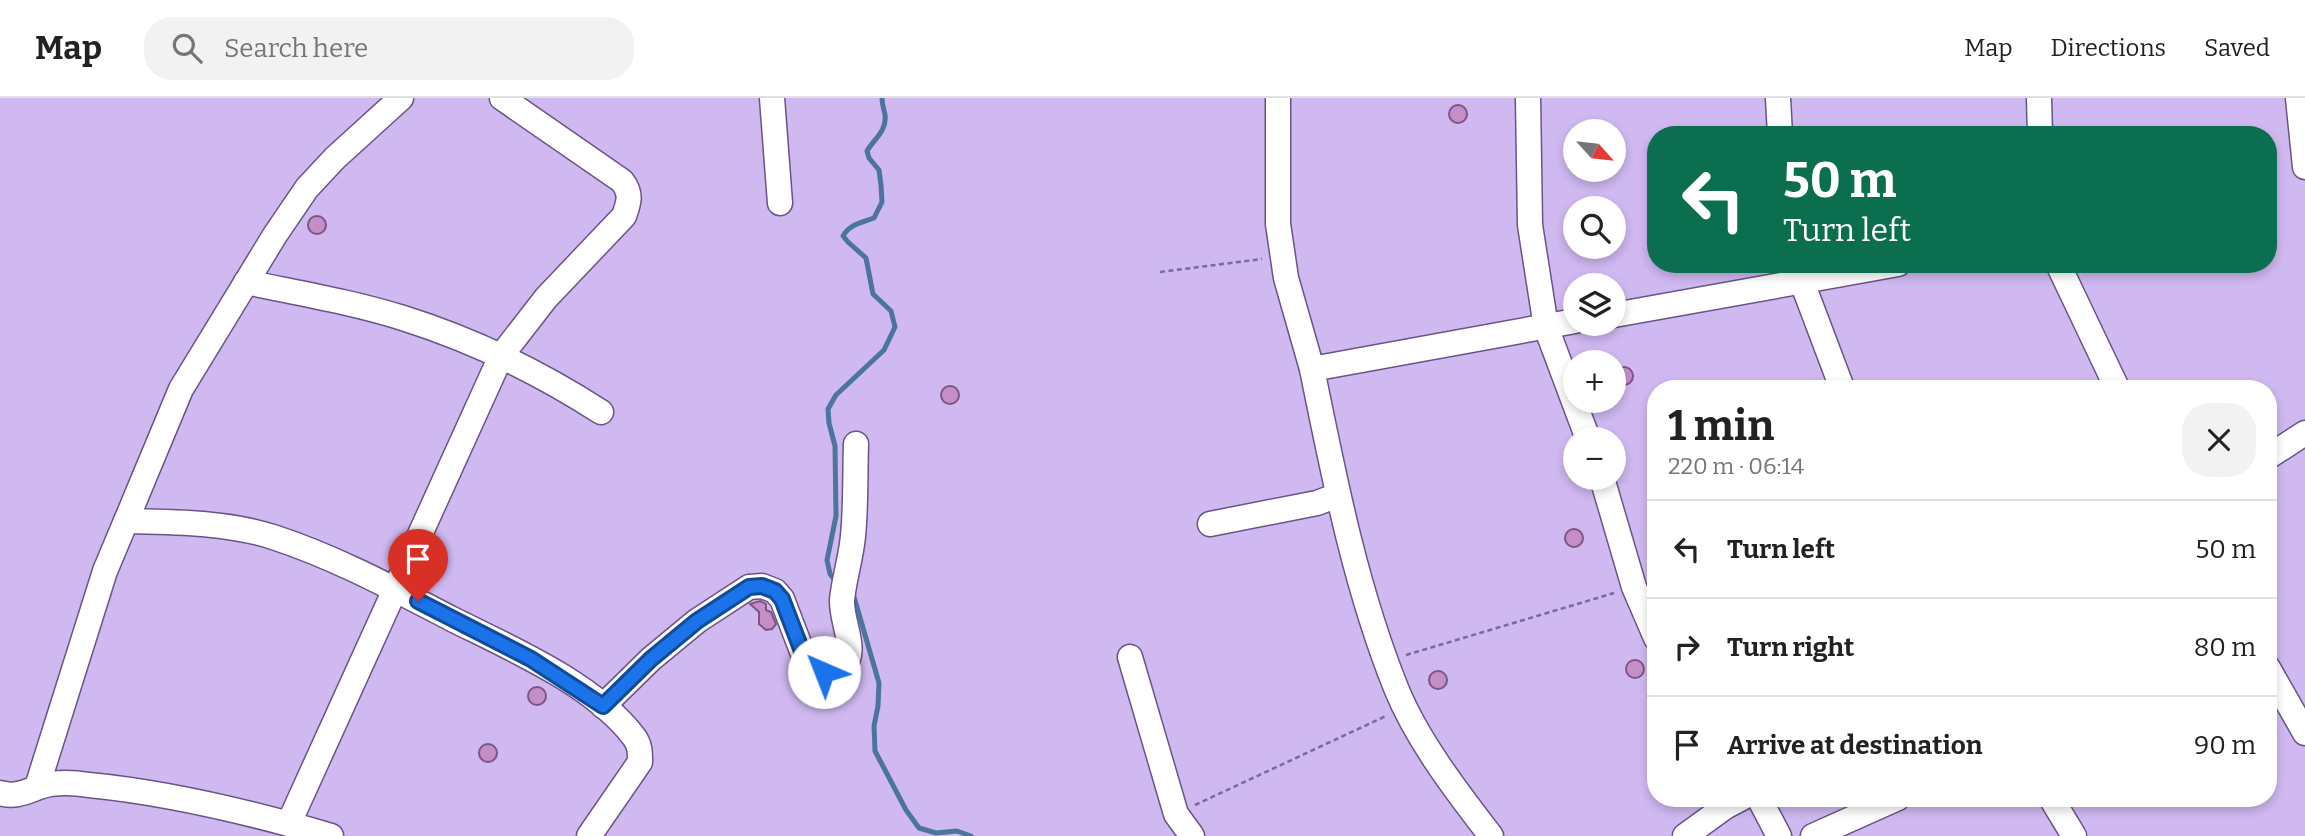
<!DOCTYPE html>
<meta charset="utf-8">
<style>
body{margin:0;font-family:Bitter,serif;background:#f2f2f2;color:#222;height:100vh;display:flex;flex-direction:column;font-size:26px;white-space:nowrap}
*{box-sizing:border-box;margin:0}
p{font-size:23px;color:#767676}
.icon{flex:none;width:38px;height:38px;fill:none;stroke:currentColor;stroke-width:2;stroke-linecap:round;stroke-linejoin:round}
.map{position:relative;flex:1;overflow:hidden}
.sheet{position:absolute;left:1647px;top:282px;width:630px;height:427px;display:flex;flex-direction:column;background:#fff;border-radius:28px;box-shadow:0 4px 10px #0003}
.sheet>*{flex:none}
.hud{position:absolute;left:1647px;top:28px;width:630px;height:147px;border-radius:28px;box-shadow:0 4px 10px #0003;background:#0b6e4f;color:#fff;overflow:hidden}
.needle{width:46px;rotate:117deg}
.controls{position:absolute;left:1563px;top:21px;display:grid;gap:14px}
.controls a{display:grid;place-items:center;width:63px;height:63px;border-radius:50%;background:#fff;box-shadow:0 4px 10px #0003;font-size:35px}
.pin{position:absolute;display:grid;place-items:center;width:60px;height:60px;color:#fff;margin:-72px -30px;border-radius:50% 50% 50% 0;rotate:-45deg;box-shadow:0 0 7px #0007}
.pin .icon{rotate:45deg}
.me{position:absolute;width:77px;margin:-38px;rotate:316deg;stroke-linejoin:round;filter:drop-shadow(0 0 5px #0008)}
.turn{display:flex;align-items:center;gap:24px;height:147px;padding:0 21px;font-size:32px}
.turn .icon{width:91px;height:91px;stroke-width:2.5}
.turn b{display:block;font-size:49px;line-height:60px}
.round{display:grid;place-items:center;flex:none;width:74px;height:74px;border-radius:28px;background:#f2f2f2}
.summary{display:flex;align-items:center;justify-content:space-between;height:119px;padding:0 21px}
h1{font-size:42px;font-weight:700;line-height:52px}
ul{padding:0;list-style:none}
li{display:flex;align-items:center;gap:21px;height:98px;padding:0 21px;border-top:2px solid #e0e0e0}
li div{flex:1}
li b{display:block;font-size:26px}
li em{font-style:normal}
header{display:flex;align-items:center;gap:42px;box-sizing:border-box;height:98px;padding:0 35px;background:#fff;border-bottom:2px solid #e0e0e0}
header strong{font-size:33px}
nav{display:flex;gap:38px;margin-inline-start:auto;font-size:24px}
.search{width:490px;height:63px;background:#f2f2f2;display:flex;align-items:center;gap:18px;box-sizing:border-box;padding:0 24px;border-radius:28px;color:#767676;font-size:26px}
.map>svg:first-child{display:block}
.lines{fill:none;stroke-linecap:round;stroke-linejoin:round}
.stream{stroke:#4b749e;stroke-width:5}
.building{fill:#c48fc9;stroke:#7d5580;stroke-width:2}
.minor-casing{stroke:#6a5385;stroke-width:27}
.path{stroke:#7b6a91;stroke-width:2.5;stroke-dasharray:5 3.5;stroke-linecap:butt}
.minor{stroke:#fff;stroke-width:24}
.route-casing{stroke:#114b97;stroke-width:18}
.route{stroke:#1a73e8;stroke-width:12}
</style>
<header>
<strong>Map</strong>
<div class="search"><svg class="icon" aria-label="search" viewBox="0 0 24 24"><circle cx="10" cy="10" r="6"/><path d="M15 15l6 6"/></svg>Search here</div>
<nav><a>Map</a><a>Directions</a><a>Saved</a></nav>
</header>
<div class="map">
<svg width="2305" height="738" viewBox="0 0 2305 738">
<rect width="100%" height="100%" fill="#d0b8f0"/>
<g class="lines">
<g class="stream">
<path d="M 837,484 L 830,476 L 827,462 L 836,418 L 835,348 L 829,325 L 828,311 L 836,297 L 884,252 L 895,229 L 891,213 L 873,196 L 866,160 L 848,144 L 843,138 C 849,127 862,124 874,120 L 882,104 L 881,87 L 879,72 L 869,60 L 867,53 C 874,41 887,33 885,17 C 884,11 882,7 882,0"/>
<path d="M 852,492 L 879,585 L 878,608 L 874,628 L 875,653 L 906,712 L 919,730 L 936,735 L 957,733 L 971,738"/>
</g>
</g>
<g class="building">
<circle cx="1458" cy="16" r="9"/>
<circle cx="317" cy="127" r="9"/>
<circle cx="1624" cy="278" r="9"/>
<circle cx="950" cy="297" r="9"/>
<circle cx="1574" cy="440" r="9"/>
<circle cx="435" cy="459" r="9"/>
<path d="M 760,503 L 766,506 L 766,512 L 771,514 L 776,526 L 772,531 L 766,532 L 759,526 L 759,514 L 750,506 Z"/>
<circle cx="1635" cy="571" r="9"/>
<circle cx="1438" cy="582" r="9"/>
<circle cx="537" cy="598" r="9"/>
<circle cx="488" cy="655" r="9"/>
</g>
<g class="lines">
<g class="minor-casing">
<g id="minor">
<path d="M 772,0 L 780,105"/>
<path d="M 1278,0 L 1278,126 L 1286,180 L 1312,271"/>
<path d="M 1528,0 L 1530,127 L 1546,229 L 1588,341"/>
<path d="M 1778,0 L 1780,37"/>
<path d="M 2039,0 L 2040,37"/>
<path d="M 2298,0 L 2305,69"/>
<path d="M 1798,166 L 1802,184 L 1842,290"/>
<path d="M 2058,166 L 2117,290"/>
<path d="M 246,184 C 298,195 352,204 403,220 C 473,242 539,274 601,314"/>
<path d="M 1614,217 L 1898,166"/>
<path d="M 2268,359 L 2305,335"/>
<path d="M 1602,380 L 1634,489 L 1656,540"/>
<path d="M 126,423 L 181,291 L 275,137 L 307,90 L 335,60 L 401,0"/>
<path d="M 1210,426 L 1317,405 L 1338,397"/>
<path d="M 1130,559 L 1176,716 L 1192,738"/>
<path d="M 2268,570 L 2305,635"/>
<path d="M 603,608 L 651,561 L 697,523 L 749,489 L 762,488 L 775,493 L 782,501 L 805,561 C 815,574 841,582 848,561 C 854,546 841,520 842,502 C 844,481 851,460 853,438 C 856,408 855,376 856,346"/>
<path d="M 37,689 L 105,473 L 126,423 C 173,424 227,424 273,439 C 335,459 394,491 452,521 C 510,550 594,586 634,639 C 640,647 640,654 640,664 L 589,738"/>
<path d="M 0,695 C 20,701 32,689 51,686 C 64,684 77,685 89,687 C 171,695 253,715 331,738"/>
<path d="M 1759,700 L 1779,738"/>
<path d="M 2051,700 L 2074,738"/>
<path d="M 289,725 L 501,258 L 546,200 L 624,118 C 629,104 632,96 622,83 L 502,0"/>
<path d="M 1491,738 C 1457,694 1417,642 1396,590 C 1355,488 1334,379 1312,271 L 1575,223"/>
<path d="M 1685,738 L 1725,709 L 1742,700"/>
<path d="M 1813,738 L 1898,700"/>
</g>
</g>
<g class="path">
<path d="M 1160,174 L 1262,161"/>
<path d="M 1406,557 L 1614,495"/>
<path d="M 1195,707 L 1386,618"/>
</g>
<use href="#minor" class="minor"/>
</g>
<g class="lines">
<g class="route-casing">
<path id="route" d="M 418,503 L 531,561 L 603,608 L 651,561 L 697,523 L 749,489 L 762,488 L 775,493 L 782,501 L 805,561 L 811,569 L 824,574"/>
</g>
<use href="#route" class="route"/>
</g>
</svg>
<div class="controls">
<a><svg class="needle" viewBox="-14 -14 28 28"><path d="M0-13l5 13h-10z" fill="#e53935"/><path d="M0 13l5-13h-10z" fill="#767676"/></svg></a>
<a><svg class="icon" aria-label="search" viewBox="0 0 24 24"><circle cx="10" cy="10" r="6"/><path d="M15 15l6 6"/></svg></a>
<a><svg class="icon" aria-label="layers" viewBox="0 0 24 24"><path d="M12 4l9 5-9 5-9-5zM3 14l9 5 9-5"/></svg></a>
<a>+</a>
<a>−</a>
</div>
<div class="pin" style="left:418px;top:503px;background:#d93025"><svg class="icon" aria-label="arrive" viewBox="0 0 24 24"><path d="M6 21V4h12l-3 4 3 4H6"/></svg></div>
<svg class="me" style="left:824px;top:574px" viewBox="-20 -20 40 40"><circle r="19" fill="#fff"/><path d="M0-13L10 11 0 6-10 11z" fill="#1a73e8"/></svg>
<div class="hud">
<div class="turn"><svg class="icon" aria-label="left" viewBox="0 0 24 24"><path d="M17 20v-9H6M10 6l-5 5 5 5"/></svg><div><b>50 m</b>Turn left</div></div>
</div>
<section class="sheet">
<div class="summary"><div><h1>1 min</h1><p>220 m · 06:14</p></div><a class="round"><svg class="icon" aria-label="close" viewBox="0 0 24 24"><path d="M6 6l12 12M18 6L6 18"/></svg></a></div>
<ul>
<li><svg class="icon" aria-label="left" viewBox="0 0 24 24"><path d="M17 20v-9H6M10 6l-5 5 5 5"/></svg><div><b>Turn left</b></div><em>50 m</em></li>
<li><svg class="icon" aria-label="right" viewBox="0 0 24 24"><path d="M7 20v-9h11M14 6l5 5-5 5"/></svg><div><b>Turn right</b></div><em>80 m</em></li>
<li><svg class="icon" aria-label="arrive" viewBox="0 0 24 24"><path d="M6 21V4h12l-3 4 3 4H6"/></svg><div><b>Arrive at destination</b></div><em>90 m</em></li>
</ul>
</section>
</div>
